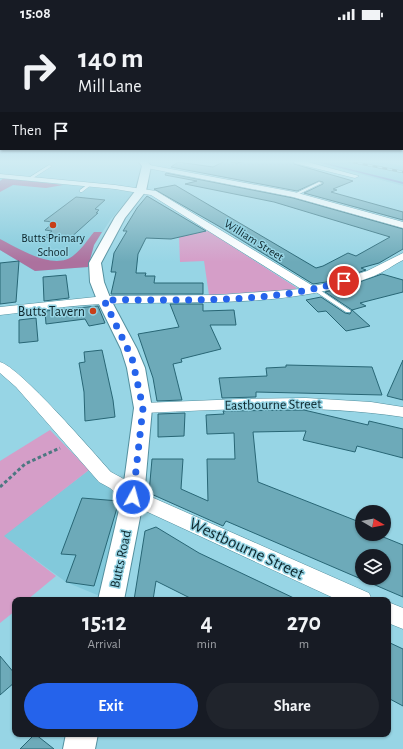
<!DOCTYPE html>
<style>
body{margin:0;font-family:"Alegreya Sans",sans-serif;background:#20242c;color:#f1f3f6;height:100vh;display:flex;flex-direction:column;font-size:15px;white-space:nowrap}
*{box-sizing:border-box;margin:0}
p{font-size:13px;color:#9ea1a6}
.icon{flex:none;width:22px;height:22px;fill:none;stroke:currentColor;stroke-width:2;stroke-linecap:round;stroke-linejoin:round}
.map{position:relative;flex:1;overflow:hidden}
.details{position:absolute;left:12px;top:569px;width:379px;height:140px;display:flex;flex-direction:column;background:#171b24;border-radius:8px;box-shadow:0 1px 3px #0004}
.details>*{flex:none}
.banner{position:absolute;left:0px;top:0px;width:403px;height:122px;box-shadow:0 1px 3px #0004;background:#171b24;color:#f1f3f6;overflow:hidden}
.needle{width:26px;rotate:100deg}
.fabs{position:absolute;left:355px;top:477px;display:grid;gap:8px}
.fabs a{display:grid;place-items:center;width:36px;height:36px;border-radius:50%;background:#171b24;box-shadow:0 1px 3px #0004;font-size:20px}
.pin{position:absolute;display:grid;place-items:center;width:34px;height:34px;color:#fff;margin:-17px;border:2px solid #fff;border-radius:50%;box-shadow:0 1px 4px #0007}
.me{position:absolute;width:44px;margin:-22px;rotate:7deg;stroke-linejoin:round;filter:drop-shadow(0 0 3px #0008)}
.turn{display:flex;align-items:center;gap:14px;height:84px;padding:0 12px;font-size:18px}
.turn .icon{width:52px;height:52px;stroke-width:2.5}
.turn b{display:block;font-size:28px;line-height:34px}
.then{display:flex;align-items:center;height:38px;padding:0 12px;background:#0003;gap:8px;font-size:15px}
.eta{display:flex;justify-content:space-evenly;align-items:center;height:68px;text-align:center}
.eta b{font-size:24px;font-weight:700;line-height:28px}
.cta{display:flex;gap:8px;margin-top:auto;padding:8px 12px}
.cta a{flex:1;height:46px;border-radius:24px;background:#2563eb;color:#fff;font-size:16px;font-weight:700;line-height:46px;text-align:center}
.cta a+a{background:#20242c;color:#f1f3f6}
.status{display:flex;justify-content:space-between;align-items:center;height:28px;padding:0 20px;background:#171b24;direction:ltr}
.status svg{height:11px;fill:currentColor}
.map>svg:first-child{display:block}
.built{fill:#82c9db}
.green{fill:#d59ec8}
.forest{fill:#ac719e}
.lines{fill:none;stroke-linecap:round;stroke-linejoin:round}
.stream{fill:#7c88c7;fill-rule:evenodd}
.building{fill:#6daab9;stroke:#286675;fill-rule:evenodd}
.service-casing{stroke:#53909f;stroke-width:1}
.minor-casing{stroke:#53909f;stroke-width:1}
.tertiary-casing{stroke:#53909f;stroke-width:2}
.path{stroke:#4c7781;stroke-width:3;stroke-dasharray:3.5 2.5;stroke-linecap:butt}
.service{fill:#fff;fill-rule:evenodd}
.minor{fill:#fff;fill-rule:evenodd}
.tertiary{fill:#fff;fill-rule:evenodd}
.rail-casing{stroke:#416972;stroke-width:2.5}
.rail{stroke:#97d5e5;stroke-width:1.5;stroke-dasharray:5;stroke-linecap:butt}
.route{stroke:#2563eb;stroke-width:7;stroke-dasharray:0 12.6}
.poi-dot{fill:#c83f19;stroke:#97d5e5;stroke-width:1.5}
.labels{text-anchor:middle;stroke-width:3;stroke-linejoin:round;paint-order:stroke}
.far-poi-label{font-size:12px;fill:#0e282e;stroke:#97d5e5}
.far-street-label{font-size:12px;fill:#0e282e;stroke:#97d5e5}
.poi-label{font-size:14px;fill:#0e282e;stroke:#97d5e5;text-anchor:end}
.street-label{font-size:14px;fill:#0e282e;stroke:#97d5e5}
.near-street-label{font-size:17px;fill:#0e282e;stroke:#97d5e5}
</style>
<div class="status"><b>15:08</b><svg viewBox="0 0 49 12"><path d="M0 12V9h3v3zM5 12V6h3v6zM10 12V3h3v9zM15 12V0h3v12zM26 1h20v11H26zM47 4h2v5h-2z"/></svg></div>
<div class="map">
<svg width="403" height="721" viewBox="0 0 403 721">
<rect width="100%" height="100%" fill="#97d5e5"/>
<g class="built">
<path d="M 312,133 L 374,133 L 403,138 L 403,158 Z"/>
<path d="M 4,150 L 134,164 L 111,191 L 94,217 L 88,239 L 35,243 L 0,222 L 0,153 Z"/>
<path d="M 89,442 L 127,476 L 102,569 L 66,554 L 3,508 Z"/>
</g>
<g class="green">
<path d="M 208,203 L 297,260 L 292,262 L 209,267 L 204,233 L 180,234 L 179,209 Z"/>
<path d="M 50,402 L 89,442 L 4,508 L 56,548 L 27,572 L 15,572 L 15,583 L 0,595 L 0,433 Z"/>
</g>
<g class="forest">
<path d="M 4,150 L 63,157 L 46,160 L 13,157 L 0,164 L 0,153 Z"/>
<path d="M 94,204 L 102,204 L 94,217 L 88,239 L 35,243 L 0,222 L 0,211 C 18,220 55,244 74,227 C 82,221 88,211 94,204 Z"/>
</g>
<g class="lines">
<path class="stream" d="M 314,133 L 317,133 L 403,154 L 403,156 Z"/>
</g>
<g class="building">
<path d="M 225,133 L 237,135 L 247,133 L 293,133 L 294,136 L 353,153 L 333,161 L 337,162 L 331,164 L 403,184 L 403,192 L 304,165 L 323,156 L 323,154 L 319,153 L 297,163 L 171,139 L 178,134 L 213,139 Z"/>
<path d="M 166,145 L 293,170 L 403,201 L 403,221 L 379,235 L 361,240 L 366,242 L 333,253 L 313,256 L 222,200 L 154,161 L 175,157 L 316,240 L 323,238 L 348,225 L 356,228 L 390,209 L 274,174 L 185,156 L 197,153 L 165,147 Z"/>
<path d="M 147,168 L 206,203 L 171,211 L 146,210 L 138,226 L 136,245 L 146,245 L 145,248 L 155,248 L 154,255 L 203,255 L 203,266 L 111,266 L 116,244 L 111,244 L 114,225 L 127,203 L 123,203 L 137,180 Z"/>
<path d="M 76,169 L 105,172 L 95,181 L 99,182 L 96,185 L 98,185 L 68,212 L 44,209 L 52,203 L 45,202 L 54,194 L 44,193 Z"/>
<path d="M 19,233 L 16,274 L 0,276 L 0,235 Z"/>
<path d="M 382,246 L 403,252 L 403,264 L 360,275 L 366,278 L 352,282 L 370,298 L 346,303 L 326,283 L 318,284 L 306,272 L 321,269 L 345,285 L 350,286 L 352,282 L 325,264 L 342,260 Z"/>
<path d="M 66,247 L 69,270 L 44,273 L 43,249 Z"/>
<path d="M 170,276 L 203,276 L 203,283 L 234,282 L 236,297 L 210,297 L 221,321 L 181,331 L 182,334 L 173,336 L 182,372 L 157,373 L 153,350 L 138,306 L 179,299 Z"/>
<path d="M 98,278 L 105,295 L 89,298 L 85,291 L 46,296 L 45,283 Z"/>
<path d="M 36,290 L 38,313 L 19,315 L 19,292 Z"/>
<path d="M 102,322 L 113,372 L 115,389 L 85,393 L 84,364 L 79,335 L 85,334 L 84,324 Z"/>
<path d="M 403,332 L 403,372 L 387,368 Z"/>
<path d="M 286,337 L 372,339 L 382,367 L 256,364 L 256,369 L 222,370 L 219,350 L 267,348 L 266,340 L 286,339 Z"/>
<path d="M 304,382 L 368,397 L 369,393 L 403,401 L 403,430 L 357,418 L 355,424 L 303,412 L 306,403 L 253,404 L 258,454 L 362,495 L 362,506 L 376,506 L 403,517 L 403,569 L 226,493 L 223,498 L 149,465 L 152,431 L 183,431 L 181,461 L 208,473 L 207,431 L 235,431 L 234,405 L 207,406 L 206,387 L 224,386 L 223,383 ZM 362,528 L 384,528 L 384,550 L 362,550 Z"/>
<path d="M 185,385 L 184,408 L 158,409 L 158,386 Z"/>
<path d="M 82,470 L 119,473 L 94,558 L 66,554 L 76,527 L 61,526 Z"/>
<path d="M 156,499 L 199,525 L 298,572 L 194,572 L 156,553 L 153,572 L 134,572 L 145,503 Z"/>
<path d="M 388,614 L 403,621 L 403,678 L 388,670 Z"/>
<path d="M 0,628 L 15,646 L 15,654 L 0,667 Z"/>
<path d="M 35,706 L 54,721 L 20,721 Z"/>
</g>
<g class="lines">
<g class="service-casing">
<g id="service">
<path d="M 49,137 L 52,138 L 30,152 L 27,151 Z"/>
<path d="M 319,154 L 322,155 L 295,168 L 292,167 Z"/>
<path d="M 88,156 L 91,157 L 82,164 L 80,164 L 80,162 Z"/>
<path d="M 315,259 L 317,260 L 351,283 L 350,284 L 346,284 L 313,262 L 313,260 Z"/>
</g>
</g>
<g class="minor-casing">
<g id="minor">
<path d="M 294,133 L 304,133 L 359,148 L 355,150 L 294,135 Z"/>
<path d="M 144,136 L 294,164 L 403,194 L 403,200 L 293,169 L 147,140 L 143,138 Z"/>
<path d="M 0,146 L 115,157 L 156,163 L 313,258 L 333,254 L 367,243 L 403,225 L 403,232 C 393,237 384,244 374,248 C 288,282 195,272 106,276 C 70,277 35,283 0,287 L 0,279 L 105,268 L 219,267 L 301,261 L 151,167 L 115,161 L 0,150 Z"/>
<path d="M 0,334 C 20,339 93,424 111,444 L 122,450 L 140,464 L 369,565 L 372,572 L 338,572 L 126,474 L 110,460 L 99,454 L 16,359 L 0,345 Z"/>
<path d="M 306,370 L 371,374 L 403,379 L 403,389 C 316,376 230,381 143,385 L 137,383 L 135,380 L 137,377 L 143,375 L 241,371 Z"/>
<path d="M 388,574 L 403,580 L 403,601 L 388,595 Z"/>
</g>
</g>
<g class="tertiary-casing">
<g id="tertiary">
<path d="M 138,133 L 147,133 L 151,138 L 146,163 L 125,190 L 101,235 L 104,254 L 111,272 L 137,321 L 145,340 L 152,380 L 144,469 L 124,572 L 98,572 L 122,469 L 134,380 L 127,340 L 121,321 L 97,272 L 90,254 L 89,235 L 115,189 L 136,162 L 142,138 Z"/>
<path d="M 66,706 L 98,706 L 95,721 L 63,721 Z"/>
</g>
</g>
<path class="path" d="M 0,459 L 25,436 L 60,420"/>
<use href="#service" class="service"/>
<use href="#minor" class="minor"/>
<use href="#tertiary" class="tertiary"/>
<g class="rail-casing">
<g id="rail">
<path d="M 348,133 L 403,144"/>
<path d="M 398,133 L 403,133"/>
</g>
</g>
<use href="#rail" class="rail"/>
</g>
<linearGradient id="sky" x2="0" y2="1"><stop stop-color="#7da2db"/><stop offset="0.57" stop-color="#d0ecf3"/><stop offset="1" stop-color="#d0ecf3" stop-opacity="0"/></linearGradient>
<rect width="403" height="234" fill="url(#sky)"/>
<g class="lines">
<path class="route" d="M 133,469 L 143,380 L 132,330 L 104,272 C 184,271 267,277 344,253"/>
</g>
<g class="poi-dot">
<circle cx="53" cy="197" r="4"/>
<circle cx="93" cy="283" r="4"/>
</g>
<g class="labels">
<g class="far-poi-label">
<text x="53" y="214">Butts Primary<tspan x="53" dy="14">School</tspan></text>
</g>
<g class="far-street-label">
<text transform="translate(254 212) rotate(32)" y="4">William Street</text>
</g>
<g class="poi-label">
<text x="85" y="288">Butts Tavern</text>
</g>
<g class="street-label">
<text transform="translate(273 376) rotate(-1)" y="5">Eastbourne Street</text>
<text transform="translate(120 531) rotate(-78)" y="5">Butts Road</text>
</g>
<g class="near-street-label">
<text transform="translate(247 520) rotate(25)" y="6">Westbourne Street</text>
</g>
</g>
</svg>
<div class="fabs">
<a><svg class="needle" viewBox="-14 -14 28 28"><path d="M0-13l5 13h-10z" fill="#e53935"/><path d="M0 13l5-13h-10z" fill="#9ea1a6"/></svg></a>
<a><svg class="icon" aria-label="layers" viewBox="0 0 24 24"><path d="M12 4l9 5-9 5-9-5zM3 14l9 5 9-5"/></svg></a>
</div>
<div class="pin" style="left:344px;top:253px;background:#d93025"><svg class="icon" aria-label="arrive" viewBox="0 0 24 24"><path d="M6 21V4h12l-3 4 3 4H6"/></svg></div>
<svg class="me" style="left:133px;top:469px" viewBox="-20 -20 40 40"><circle r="17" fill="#2563eb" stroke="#fff" stroke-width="3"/><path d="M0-11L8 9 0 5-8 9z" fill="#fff"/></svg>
<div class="banner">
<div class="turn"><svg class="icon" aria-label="right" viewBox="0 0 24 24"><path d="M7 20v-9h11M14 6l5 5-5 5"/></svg><div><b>140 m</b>Mill Lane</div></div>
<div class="then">Then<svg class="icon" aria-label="arrive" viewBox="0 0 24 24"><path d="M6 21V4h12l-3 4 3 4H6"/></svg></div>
</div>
<section class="details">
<div class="eta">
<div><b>15:12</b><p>Arrival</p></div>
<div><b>4</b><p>min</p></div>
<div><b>270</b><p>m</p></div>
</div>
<div class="cta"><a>Exit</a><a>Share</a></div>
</section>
</div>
